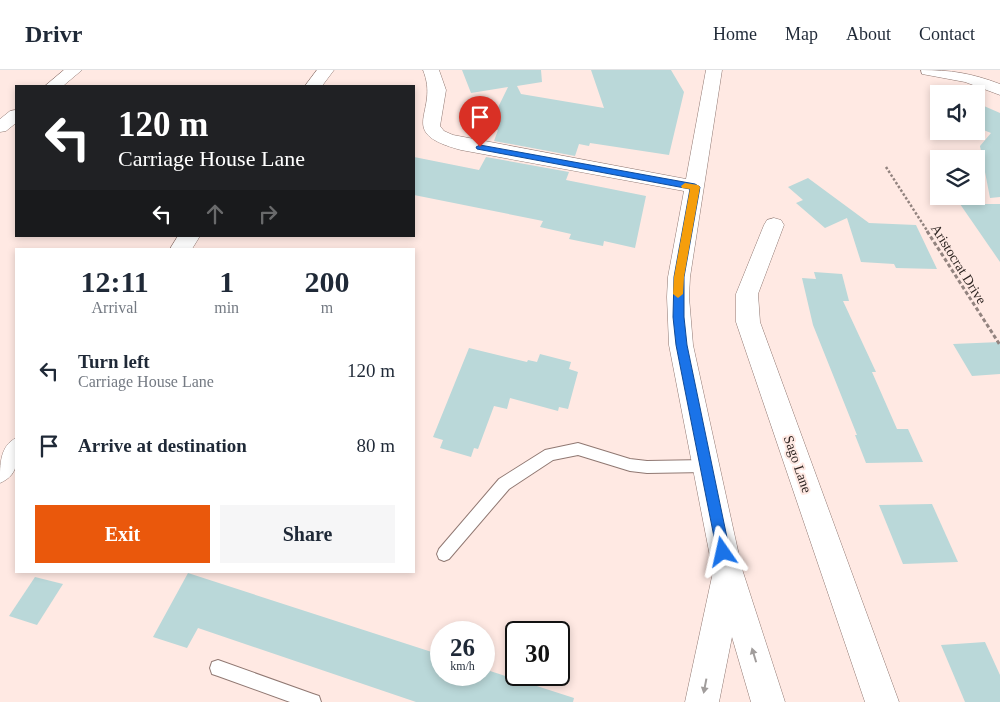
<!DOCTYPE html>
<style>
body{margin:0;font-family:"Times New Roman",serif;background:#f6f6f7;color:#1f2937;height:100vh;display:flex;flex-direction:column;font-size:19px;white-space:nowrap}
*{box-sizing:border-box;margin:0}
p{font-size:16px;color:#747a83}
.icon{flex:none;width:28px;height:28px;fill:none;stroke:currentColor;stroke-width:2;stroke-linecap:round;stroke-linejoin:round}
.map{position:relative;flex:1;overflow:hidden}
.side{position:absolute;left:15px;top:178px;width:400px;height:325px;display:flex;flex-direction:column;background:#fff;border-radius:0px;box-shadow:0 2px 8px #0003}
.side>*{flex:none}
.guide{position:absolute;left:15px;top:15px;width:400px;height:152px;border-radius:0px;box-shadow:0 2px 8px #0003;background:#202124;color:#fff;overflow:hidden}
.buttons{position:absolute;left:930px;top:15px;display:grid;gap:10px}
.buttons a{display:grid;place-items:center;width:55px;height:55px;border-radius:0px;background:#fff;box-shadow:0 2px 8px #0003;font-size:25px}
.speed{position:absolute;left:430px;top:551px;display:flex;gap:10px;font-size:25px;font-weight:700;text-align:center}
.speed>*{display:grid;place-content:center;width:65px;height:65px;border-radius:50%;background:#fff;box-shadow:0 2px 8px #0003;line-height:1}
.speed small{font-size:12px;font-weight:400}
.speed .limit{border:2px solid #111;border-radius:8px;background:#fff;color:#111}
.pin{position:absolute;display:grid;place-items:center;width:42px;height:42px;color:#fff;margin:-51px -21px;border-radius:50% 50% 50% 0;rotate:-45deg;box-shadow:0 0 5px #0007}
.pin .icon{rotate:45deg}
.me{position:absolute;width:55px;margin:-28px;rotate:349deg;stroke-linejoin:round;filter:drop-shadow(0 0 4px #0008)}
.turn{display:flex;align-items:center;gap:18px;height:105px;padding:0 20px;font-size:22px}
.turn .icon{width:65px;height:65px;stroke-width:2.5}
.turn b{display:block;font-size:35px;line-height:42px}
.lanes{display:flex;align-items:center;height:48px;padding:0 20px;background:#0003;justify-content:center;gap:25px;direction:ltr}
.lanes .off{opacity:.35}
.eta{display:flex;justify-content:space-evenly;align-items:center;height:85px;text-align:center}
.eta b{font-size:30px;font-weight:600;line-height:35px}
.cta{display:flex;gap:10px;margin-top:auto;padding:10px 20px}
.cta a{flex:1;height:58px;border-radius:0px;background:#ea580c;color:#fff;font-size:20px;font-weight:600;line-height:58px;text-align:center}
.cta a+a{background:#f6f6f7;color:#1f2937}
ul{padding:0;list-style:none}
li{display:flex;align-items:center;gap:15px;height:75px;padding:0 20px}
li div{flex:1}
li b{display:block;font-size:19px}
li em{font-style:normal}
header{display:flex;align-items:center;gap:30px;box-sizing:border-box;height:70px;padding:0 25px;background:#fff;border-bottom:1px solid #e0e1e3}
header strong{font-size:24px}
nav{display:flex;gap:28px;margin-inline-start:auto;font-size:18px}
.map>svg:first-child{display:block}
.building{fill:#bad8d9}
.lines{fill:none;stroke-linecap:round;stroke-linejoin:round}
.lane-casing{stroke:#907872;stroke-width:2}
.street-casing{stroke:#907872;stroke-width:1}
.path-far1{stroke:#92837f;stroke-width:2.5;stroke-dasharray:2.5 2;stroke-linecap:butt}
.path{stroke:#92837f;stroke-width:3;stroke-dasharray:4 2.5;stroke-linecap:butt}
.lane{fill:#fff;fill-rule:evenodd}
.street{fill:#fff;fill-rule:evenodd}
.oneway{fill:#a19d9c}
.route{fill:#1a73e8;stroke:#114b97}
.slow{fill:#f59e0b}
.labels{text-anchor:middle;stroke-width:4;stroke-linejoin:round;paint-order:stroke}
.street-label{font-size:14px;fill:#2e2522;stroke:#ffe9e3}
</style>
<header>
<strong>Drivr</strong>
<nav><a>Home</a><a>Map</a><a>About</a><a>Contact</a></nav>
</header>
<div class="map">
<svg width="1000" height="632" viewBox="0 0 1000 632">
<rect width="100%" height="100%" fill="#ffe9e3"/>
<g class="building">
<path d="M 462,0 L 541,0 L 542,12 L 517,16 L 521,24 L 604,38 L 591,0 L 671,0 L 684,22 L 669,85 L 590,73 L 589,76 L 579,74 L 575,86 L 494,71 L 498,60 L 488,58 L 508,17 L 471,23 Z"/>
<path d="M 984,36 L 1000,43 L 1000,127 L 990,128 L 980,76 L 991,63 L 976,57 L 976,45 Z"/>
<path d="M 414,87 L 479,100 L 486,87 L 569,102 L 566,110 L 646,126 L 635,178 L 604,171 L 603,176 L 569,169 L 571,164 L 540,157 L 543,151 L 414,125 Z"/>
<path d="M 808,108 L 869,153 L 916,155 L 937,199 L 896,198 L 894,194 L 861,192 L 847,148 L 825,158 L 796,133 L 803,130 L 788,117 Z"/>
<path d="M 960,134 L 1000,134 L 1000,192 Z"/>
<path d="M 814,202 L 842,204 L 849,231 L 843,231 L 876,302 L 872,302 L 897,359 L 908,359 L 923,392 L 866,393 L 855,365 L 857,365 L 813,255 L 802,208 L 816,209 Z"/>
<path d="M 1000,272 L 1000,304 L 972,306 L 953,274 Z"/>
<path d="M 469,278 L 527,292 L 528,290 L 537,292 L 540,284 L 571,292 L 569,299 L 578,302 L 568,339 L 559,337 L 558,341 L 510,328 L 507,339 L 494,336 L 478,379 L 474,378 L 471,387 L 440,378 L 443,370 L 433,367 Z"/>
<path d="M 932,434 L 958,492 L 903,494 L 879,435 Z"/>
<path d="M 188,503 L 441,585 L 441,605 L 484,605 L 484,599 L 574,628 L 573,632 L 416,632 L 198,558 L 187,578 L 153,567 Z"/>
<path d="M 35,507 L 63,514 L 37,555 L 9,546 Z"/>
<path d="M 985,572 L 1000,605 L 1000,632 L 965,632 L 941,575 Z"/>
</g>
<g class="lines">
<g class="lane-casing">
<g id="lane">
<path d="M 578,373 L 630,389 L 647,391 L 706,390 L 711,392 L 713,396 L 711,400 L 706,402 L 647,403 L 630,401 L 578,385 L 553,390 L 509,419 L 449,489 L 444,491 L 439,489 L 437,484 L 439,479 L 499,409 L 545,380 Z"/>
<path d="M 218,590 L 313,624 L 319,626 L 321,632 L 290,632 L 218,606 L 212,604 L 210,598 L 212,592 Z"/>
</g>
</g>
<g class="street-casing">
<g id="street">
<path d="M 64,0 L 82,0 L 63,16 L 45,16 Z"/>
<path d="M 317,0 L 334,0 L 322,16 L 305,16 Z"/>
<path d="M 423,0 L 439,0 L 446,20 L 440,56 L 444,61 L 453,65 L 686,109 L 706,0 L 722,0 L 690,207 L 689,227 L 693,275 L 742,499 L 785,632 L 751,632 L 732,567 L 719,632 L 685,632 L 713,502 L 669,275 L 667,227 L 668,207 L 684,121 L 461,80 C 393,62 441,43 423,0 Z"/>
<path d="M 921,0 C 951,0 971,3 1000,14 L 1000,25 L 965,12 L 922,4 Z"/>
<path d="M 16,40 L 16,53 L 6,61 L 0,62 L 0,49 L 10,41 Z"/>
<path d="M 774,148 L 781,150 L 784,155 L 758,224 L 760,252 L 899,632 L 865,632 L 736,252 L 736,224 L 764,155 L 767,150 Z"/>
<path d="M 178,166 L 200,166 L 192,179 L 170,179 Z"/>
<path d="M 16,368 C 17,387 21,404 0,413 C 0,393 0,376 16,368 Z"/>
</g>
</g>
<path class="path-far1" d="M 886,97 L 928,162"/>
<path class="path" d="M 927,161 L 1000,275"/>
<use href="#lane" class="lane"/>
<use href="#street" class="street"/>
</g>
<defs><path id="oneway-solid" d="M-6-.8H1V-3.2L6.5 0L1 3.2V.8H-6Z" transform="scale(1.25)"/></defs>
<g class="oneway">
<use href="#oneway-solid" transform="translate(754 585) rotate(-107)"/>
<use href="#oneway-solid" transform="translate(705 616) rotate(101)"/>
</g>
<path class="route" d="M 480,75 L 695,114 L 700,117 L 684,207 L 684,247 L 687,275 L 730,482 L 728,487 L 723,489 L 719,487 L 717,482 L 676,275 L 673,247 L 674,207 L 690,119 L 477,79 L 476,77 Z"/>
<path class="slow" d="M 685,113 L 698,115 L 700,117 L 684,207 L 683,224 L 678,228 L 673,224 L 674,207 L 690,119 L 682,118 L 681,116 Z"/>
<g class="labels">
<g class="street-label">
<text transform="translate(959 194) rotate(58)" y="5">Aristocrat Drive</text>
<text transform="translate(798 394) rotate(71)" y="5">Sago Lane</text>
</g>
</g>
</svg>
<div class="buttons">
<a><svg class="icon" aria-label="sound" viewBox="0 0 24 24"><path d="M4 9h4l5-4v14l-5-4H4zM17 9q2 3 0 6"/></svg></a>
<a><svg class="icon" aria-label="layers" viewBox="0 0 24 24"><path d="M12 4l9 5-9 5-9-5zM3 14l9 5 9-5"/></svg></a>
</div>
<div class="speed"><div>26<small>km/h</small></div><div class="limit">30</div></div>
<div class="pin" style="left:480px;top:77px;background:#d93025"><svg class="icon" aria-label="arrive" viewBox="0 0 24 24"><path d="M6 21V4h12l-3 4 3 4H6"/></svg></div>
<svg class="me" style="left:723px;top:482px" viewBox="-20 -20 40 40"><path d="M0-17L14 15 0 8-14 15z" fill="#1a73e8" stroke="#fff" stroke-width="4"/></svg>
<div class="guide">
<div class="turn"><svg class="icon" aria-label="left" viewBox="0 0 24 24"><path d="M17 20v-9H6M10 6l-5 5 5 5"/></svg><div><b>120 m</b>Carriage House Lane</div></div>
<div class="lanes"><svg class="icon" aria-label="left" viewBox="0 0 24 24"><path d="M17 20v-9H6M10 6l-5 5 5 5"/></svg><svg class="icon off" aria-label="ahead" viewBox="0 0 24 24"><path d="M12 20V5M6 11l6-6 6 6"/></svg><svg class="icon off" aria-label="right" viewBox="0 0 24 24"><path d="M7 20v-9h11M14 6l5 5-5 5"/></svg></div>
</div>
<section class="side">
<div class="eta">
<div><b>12:11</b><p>Arrival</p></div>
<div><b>1</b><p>min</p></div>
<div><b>200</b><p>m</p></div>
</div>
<ul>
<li><svg class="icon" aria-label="left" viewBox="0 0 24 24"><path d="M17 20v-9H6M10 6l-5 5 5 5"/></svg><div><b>Turn left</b><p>Carriage House Lane</p></div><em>120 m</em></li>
<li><svg class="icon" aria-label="arrive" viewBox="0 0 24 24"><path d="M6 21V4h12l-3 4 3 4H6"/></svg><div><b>Arrive at destination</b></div><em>80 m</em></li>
</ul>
<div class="cta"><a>Exit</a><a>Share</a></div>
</section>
</div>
